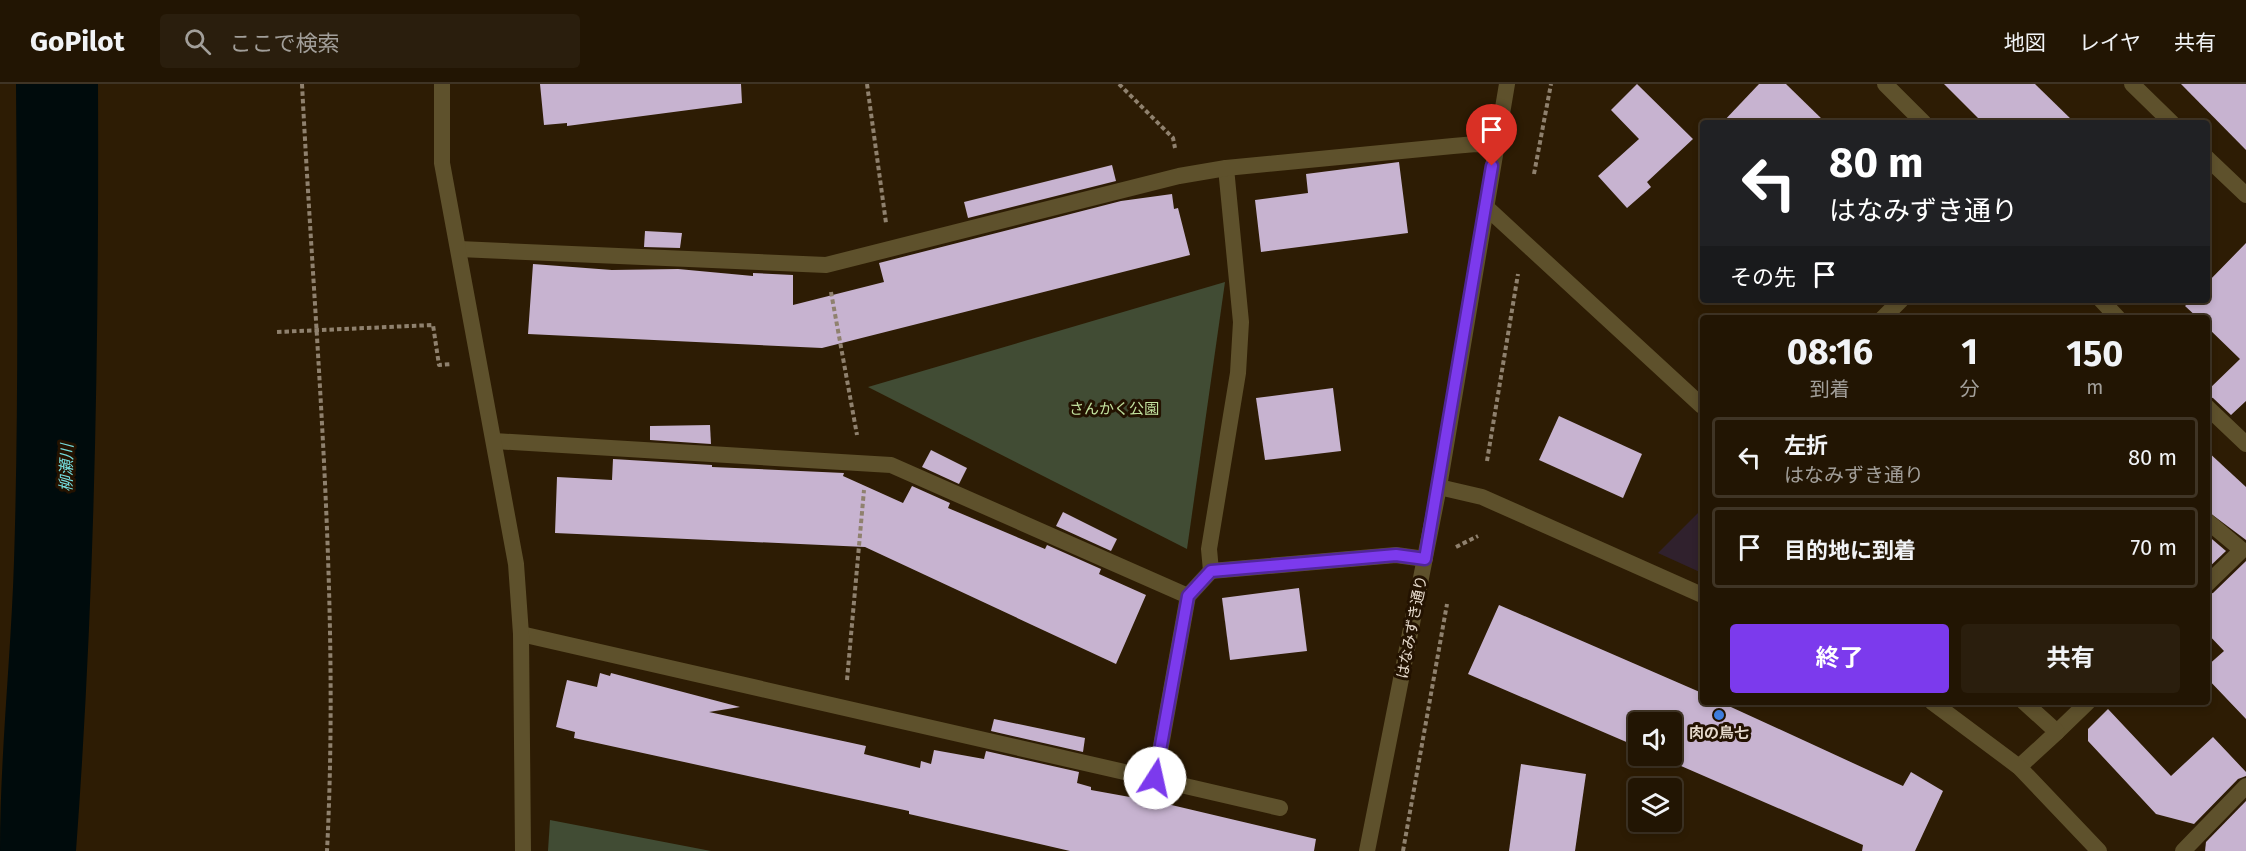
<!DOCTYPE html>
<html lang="ja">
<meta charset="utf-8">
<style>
body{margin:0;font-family:"Fira Sans","Noto Sans JP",sans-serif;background:#2a1e0d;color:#f1f3f6;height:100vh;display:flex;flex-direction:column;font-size:22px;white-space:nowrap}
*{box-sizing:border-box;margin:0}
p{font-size:20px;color:#a29f9a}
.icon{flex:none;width:33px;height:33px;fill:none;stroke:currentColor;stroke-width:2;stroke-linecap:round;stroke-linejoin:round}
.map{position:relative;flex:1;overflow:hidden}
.details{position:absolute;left:1700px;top:231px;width:510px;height:390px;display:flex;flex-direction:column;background:#221503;border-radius:6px;box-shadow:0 3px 9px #0003,0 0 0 2px #3f3425}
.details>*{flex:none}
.hud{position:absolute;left:1700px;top:36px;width:510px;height:183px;border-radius:6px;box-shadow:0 3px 9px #0003,0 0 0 2px #3f3425;background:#202124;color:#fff;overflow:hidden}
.buttons{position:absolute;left:1628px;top:628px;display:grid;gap:12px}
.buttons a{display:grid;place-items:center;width:54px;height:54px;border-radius:6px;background:#221503;box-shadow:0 3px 9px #0003,0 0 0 2px #3f3425;font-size:30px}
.pin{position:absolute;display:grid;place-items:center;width:51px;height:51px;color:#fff;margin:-62px -26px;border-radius:50% 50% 50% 0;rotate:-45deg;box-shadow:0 0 6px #0007}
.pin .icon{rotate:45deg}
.me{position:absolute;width:66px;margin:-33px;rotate:10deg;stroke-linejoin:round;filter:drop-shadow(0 0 4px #0008)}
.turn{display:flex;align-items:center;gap:21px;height:126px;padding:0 30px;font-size:27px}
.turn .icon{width:78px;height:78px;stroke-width:2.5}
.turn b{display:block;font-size:42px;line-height:51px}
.then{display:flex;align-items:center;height:57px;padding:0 30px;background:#0003;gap:12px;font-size:22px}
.eta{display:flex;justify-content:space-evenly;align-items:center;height:102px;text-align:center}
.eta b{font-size:36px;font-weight:700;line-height:42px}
.primary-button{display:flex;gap:12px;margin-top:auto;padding:12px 30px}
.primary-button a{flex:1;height:69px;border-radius:6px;background:#7c3aed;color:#fff;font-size:24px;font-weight:700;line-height:69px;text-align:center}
.primary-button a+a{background:#2a1e0d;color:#f1f3f6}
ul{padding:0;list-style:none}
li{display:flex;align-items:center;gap:18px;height:81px;margin:0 12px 9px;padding:0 18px;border:3px solid #3f3425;border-radius:6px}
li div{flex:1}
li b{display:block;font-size:22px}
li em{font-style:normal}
header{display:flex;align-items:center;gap:36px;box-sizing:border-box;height:84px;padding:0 30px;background:#221503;border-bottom:2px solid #3f3425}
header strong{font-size:28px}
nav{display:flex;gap:33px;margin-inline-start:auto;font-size:21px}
.search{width:420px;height:54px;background:#2a1e0d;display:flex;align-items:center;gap:15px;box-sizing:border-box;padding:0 21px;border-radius:6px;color:#a29f9a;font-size:22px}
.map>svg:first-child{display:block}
.industrial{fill:#30212d}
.green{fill:#414c34}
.water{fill:#000b0c}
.building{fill:#c7b3d0}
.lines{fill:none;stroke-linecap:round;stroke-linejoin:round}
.path{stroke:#8f816e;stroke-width:4;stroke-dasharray:4.5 3;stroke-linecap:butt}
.service{stroke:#5e512c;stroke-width:16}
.pedestrian{stroke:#5e512c;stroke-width:16}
.minor{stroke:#5e512c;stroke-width:16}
.tertiary{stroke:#5e512c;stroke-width:16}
.route-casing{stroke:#51269a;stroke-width:15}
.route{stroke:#7c3aed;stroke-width:10}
.shop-dot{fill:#3f7fe0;stroke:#231200;stroke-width:2}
.labels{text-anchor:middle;stroke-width:6;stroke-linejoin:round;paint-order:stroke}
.park-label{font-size:15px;fill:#c3e39f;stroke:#231200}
.street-label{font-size:15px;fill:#e5d9cb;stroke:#231200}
.poi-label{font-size:15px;font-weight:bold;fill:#e5d9cb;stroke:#231200}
.water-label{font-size:16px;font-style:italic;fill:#75dcdd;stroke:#231200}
</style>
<header>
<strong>GoPilot</strong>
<div class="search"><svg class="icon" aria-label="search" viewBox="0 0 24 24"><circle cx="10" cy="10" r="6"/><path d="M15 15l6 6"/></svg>ここで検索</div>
<nav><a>地図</a><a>レイヤ</a><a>共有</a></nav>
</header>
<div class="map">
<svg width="2246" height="767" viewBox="0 0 2246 767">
<rect width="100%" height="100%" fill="#2d1c04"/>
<path class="industrial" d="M 1702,425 L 1702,489 L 1658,469 Z"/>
<g class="green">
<path d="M 1225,198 L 1187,465 L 868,303 Z"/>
<path d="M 550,736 L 711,767 L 548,767 Z"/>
</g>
<path class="water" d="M 16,0 L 98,0 C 99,256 95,511 76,767 L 0,767 C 0,670 11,574 14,477 C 19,318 17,159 16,0 Z"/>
<g class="building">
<path d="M 540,0 L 741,0 L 742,19 L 567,42 L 567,39 L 544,41 Z"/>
<path d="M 1637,0 L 1693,55 L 1647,98 L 1651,103 L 1627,124 L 1598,92 L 1639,55 L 1611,26 Z"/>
<path d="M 1759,0 L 1786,0 L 1826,39 L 1722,39 Z"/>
<path d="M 1944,0 L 2035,0 L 2075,39 L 1983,39 Z"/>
<path d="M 2181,0 L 2246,0 L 2246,66 Z"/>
<path d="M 1399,78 L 1408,149 L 1261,168 L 1255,116 L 1308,109 L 1306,90 Z"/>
<path d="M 1112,81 L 1116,97 L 968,134 L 964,118 Z"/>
<path d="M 1172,110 L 1174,125 L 1178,124 L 1190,171 L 822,264 L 528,250 L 533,180 L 612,186 L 678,185 L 753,192 L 753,189 L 793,191 L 793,221 L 884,198 L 879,179 L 1121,117 Z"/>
<path d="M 645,147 L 682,149 L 680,164 L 644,163 Z"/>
<path d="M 2246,159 L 2246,317 L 2231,331 L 2213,314 L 2206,312 L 2206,308 L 2240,275 L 2206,242 L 2206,234 L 2198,234 L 2185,222 L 2191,216 L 2206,216 L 2206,200 Z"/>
<path d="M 1333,304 L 1341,367 L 1265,376 L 1256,314 Z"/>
<path d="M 1559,332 L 1642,370 L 1623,414 L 1539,376 Z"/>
<path d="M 710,341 L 711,360 L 650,356 L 650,342 Z"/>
<path d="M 931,366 L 967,384 L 959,400 L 922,383 Z"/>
<path d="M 2206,366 L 2246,403 L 2246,456 L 2206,426 Z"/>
<path d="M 613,375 L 712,381 L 712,383 L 844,389 L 843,392 L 903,419 L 912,402 L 950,419 L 948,424 L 1045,465 L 1047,461 L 1101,485 L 1099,490 L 1146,511 L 1116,580 L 865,463 L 555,449 L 557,393 L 612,396 Z"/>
<path d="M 1063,428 L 1117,455 L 1111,467 L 1056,442 Z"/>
<path d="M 2206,450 L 2226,467 L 2206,486 Z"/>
<path d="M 2246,477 L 2246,635 L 2206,593 L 2206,583 L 2224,567 L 2206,548 L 2206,511 L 2213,509 Z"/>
<path d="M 1299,504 L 1307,567 L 1230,576 L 1222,514 Z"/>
<path d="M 1499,521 L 1702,609 L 1702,618 L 1720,618 L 1903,702 L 1911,688 L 1943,707 L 1915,767 L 1862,767 L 1863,761 L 1658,672 L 1671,672 L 1671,639 L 1638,639 L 1638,663 L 1468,590 Z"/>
<path d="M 600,589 L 610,592 L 611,589 L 740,623 L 709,628 L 866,662 L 864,670 L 920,684 L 921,677 L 931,680 L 934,666 L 984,675 L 986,667 L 1079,688 L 1077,699 L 1091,703 L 1091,706 L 1163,719 L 1316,755 L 1314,767 L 1070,767 L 909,730 L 909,727 L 574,654 L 575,648 L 556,643 L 567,596 L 597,603 Z"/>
<path d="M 2108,625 L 2171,692 L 2213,653 L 2246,688 L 2246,692 L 2238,695 L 2194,740 L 2156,730 L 2088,657 L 2088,645 Z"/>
<path d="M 994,635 L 1085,654 L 1083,668 L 991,647 Z"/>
<path d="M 1521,680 L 1586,690 L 1575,767 L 1509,767 Z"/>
<path d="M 2246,717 L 2246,767 L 2205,767 L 2206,758 Z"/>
</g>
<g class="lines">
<g class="path">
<path d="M 302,0 C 315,255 340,512 327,767"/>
<path d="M 867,0 L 886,139"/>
<path d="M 1119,0 L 1173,54 L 1175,64"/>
<path d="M 1534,90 L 1551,0"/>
<path d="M 831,208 L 857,351"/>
<path d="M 277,248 L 433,241 L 439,281 L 451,280"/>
<path d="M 1487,377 L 1518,190"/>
<path d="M 1456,463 L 1478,452"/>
<path d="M 847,596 L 864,406"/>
<path d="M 1403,767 L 1447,520"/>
</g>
<g class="service">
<path d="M 1226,84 L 1241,238 L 1238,289 L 1209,465 L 1211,487 L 1396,471 L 1425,475"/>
<path d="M 459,165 L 826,181 L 1179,92 L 1226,84 L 1453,62 L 1476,60 L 1496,62"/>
<path d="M 1883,234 L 1901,216"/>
<path d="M 494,357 L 891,381 L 1188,512"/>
<path d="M 2206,436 L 2242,466 L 2206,501"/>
<path d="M 1211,487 L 1188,512 L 1155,695 L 1280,724"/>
<path d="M 521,550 L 1155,695"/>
<path d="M 2057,648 L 2088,618"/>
</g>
<g class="pedestrian">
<path d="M 1885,0 L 1924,39"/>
<path d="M 2101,216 L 2118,234"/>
<path d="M 2206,322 L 2246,360"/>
</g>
<g class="minor">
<path d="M 442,0 L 442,79 L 516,480 L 521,550 L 523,767"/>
<path d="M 2132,0 L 2172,39"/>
<path d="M 2206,73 L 2246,111"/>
<path d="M 1486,123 L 1702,322"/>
<path d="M 2019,683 L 2057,648 L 2024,618"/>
<path d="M 2183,767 L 2246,702"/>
</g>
<g class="tertiary">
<path d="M 1439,403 L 1482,413 L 1702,511"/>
<path d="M 1932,618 L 2019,683 L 2099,767"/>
<path d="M 1367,767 L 1439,403 L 1507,0"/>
</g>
</g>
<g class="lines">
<g class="route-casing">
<path id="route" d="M 1155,694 L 1188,512 L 1211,487 L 1396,471 L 1425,475 L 1492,82"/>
</g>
<use href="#route" class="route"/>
</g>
<circle class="shop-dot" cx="1719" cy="631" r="6"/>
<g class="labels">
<g class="park-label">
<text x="1114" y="330">さんかく公園</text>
</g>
<g class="street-label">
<text transform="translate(1412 543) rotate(-79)" y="5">はなみずき通り</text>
</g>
<g class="poi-label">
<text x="1719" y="654">肉の鳥七</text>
</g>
<g class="water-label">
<text transform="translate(66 384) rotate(-89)" y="6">柳瀬川</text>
</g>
</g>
</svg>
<div class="buttons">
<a><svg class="icon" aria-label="sound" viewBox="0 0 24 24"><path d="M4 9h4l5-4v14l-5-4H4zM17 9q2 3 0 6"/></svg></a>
<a><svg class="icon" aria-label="layers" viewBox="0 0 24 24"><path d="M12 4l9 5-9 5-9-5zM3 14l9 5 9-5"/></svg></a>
</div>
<div class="pin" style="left:1492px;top:82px;background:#d93025"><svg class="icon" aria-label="arrive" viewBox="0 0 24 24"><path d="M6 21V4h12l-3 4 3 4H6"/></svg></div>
<svg class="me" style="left:1155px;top:694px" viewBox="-20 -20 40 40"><circle r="19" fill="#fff"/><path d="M0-13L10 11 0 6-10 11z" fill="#7c3aed"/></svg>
<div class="hud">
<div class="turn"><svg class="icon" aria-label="left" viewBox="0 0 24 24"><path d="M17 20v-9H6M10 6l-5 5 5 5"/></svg><div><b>80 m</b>はなみずき通り</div></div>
<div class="then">その先<svg class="icon" aria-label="arrive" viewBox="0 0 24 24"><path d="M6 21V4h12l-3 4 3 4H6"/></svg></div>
</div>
<section class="details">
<div class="eta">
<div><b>08:16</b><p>到着</p></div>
<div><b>1</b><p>分</p></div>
<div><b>150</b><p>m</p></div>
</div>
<ul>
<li><svg class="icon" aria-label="left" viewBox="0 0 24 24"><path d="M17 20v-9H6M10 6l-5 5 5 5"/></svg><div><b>左折</b><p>はなみずき通り</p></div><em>80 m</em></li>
<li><svg class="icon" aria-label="arrive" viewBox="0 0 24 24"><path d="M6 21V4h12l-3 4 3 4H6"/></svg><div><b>目的地に到着</b></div><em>70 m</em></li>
</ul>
<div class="primary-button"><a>終了</a><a>共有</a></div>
</section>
</div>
